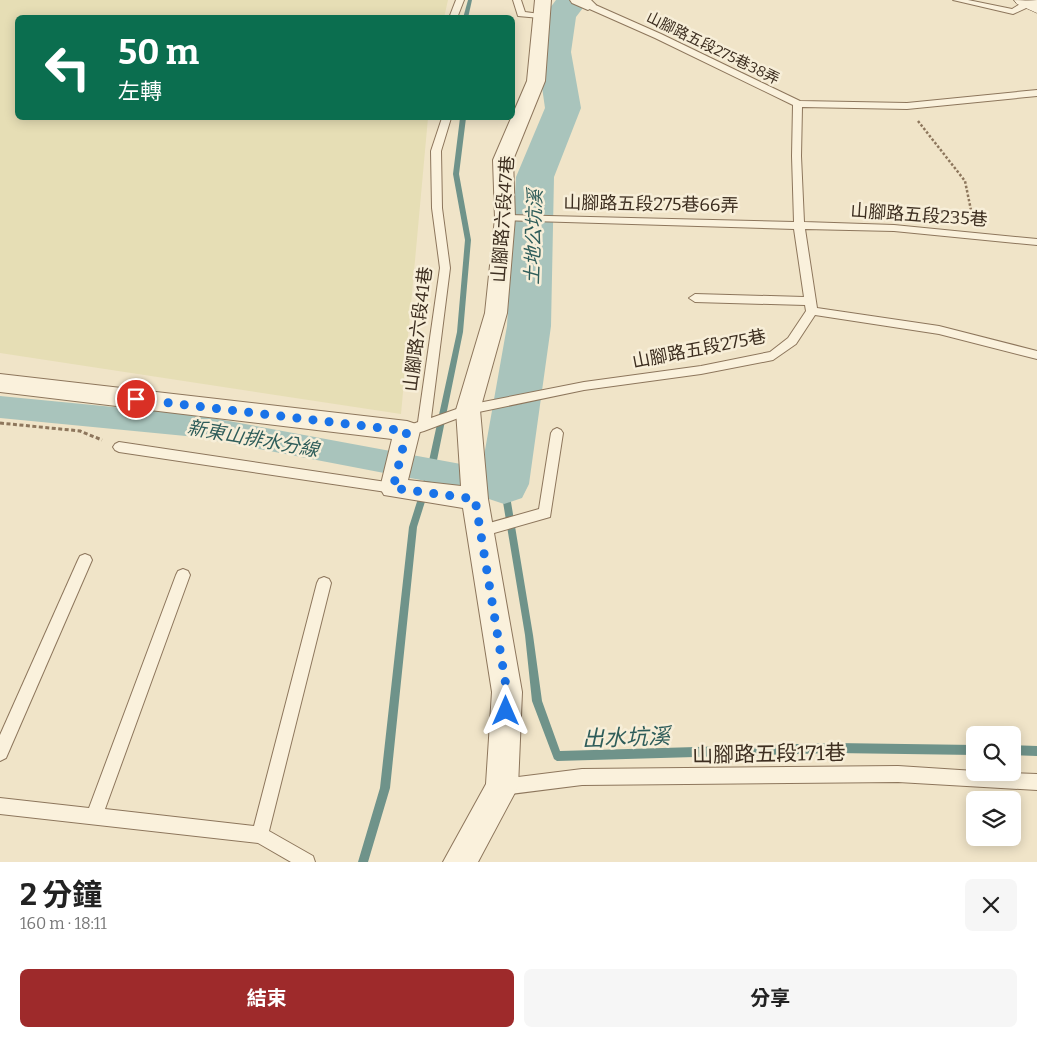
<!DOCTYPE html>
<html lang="zh-TW">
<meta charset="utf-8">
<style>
body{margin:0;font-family:Bitter,"Noto Sans TC",serif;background:#f6f6f6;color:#222;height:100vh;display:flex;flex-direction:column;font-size:19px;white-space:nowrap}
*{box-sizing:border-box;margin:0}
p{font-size:16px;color:#767676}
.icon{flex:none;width:28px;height:28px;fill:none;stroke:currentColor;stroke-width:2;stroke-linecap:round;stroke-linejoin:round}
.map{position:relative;height:862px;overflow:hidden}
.details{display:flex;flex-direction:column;background:#fff;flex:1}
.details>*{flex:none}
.hud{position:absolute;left:15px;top:15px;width:500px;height:105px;border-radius:8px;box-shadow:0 2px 12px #0003;background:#0b6e4f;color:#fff;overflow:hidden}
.fabs{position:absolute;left:966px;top:726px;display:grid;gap:10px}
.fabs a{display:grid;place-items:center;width:55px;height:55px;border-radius:8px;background:#fff;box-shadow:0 2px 12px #0003;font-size:25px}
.pin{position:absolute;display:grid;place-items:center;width:42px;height:42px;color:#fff;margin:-21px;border:2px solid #fff;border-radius:50%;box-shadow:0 1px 5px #0007}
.me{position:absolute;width:55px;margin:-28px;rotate:0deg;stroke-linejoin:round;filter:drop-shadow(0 0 4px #0008)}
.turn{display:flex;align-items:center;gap:18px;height:105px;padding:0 20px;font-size:22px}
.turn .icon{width:65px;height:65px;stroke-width:2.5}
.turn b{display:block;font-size:35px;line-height:42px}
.round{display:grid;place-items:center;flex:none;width:52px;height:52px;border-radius:8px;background:#f6f6f6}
.summary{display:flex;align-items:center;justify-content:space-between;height:85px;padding:0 20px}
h1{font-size:30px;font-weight:700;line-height:38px}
.cta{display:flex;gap:10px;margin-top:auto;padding:10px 20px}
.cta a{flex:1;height:58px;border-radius:8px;background:#9e2a2b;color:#fff;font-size:20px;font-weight:700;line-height:58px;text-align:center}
.cta a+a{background:#f6f6f6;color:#222}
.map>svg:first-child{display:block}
.farmland{fill:#e6deb5}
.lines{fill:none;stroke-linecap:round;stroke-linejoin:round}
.stream{fill:#6f938a;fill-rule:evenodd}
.canal{fill:#a9c4bc;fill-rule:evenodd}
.river{fill:#a9c4bc;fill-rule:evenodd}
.service-casing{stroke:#8d765c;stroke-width:2}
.minor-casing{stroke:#8d765c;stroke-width:2}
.secondary-casing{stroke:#6f573f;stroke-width:1}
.path-far1{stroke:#8d765c;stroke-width:2.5;stroke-dasharray:2.5 2;stroke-linecap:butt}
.path{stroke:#8d765c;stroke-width:3;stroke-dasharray:4 2.5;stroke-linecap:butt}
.service{fill:#faf1dc;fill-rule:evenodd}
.minor{fill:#faf1dc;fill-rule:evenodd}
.secondary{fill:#faf1dc;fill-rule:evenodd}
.route{stroke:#1a73e8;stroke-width:9;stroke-dasharray:0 16.2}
.labels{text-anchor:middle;stroke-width:5;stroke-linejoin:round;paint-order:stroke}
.far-street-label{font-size:15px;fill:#3d2e20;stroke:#f7eed8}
.street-label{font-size:18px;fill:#3d2e20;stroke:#f7eed8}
.water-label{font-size:19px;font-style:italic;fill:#2f5d5a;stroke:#f7eed8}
.near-street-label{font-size:21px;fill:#3d2e20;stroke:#f7eed8}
.near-water-label{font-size:22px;font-style:italic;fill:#2f5d5a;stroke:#f7eed8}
</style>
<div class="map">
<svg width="1037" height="862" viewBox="0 0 1037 862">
<rect width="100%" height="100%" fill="#f0e4c8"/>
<path class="farmland" d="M 0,0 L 448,0 L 444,18 L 18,18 L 18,118 L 428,118 L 401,414 L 0,353 Z"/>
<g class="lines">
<g class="stream">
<path d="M 468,0 L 472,0 L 468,18 L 463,18 Z"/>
<path d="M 460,118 L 466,118 L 459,174 L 471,240 L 463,332 L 435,470 L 417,527 L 390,788 L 368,862 L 358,862 L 380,788 L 409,527 L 427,470 L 457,332 L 465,240 L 453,174 Z"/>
<path d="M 504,481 L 507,482 L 508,484 L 533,635 L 542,701 L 560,751 L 835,743 L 975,745 L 975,755 L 835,753 L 557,761 L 554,759 L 532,701 L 525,635 L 500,484 L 501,482 Z"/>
<path d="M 1012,745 L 1037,746 L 1037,756 L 1012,755 Z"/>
</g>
<path class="canal" d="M 0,396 L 196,415 L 504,472 L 515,476 L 519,484 L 515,492 L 504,496 L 196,437 L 0,418 Z"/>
<path class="river" d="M 556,0 L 589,0 L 576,17 L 571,52 L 581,108 L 554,177 L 551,326 L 529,484 L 522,498 L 504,504 L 486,498 L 479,484 L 507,326 L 516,177 L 545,108 L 537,52 L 544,16 Z"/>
<g class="service-casing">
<g id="service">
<path d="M 456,0 L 464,0 L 457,18 L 449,18 Z"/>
<path d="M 513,0 L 521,0 L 525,12 L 540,14 L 544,16 L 540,18 L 518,16 Z"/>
<path d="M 953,0 L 968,0 L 1012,9 L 1025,1 L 1037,0 L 1037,3 L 1013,14 Z"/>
<path d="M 585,3 L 591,3 L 661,34 L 800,101 L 907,103 L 1037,90 L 1037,96 L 907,109 L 802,107 L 801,156 L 804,222 L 894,225 L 1037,239 L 1037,245 L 894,231 L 805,229 L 817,308 L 939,326 L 1037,351 L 1037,359 L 939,334 L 815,315 L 796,344 L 773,360 L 701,374 L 584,390 L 469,414 L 424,431 L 407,436 L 403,434 L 401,431 L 403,428 L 418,422 L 440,268 L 432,208 L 431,151 L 442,118 L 451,118 L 441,151 L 442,208 L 450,268 L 431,418 L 468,405 L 584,382 L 701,366 L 770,352 L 788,338 L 806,311 L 805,305 L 695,302 L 689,298 L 695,294 L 804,297 L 794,229 L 501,220 L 500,218 L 505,215 L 794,222 L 792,156 L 793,105 L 655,38 L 585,7 Z"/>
<path d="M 557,428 L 561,430 L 563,433 L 550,517 L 480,537 L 475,535 L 473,531 L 475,527 L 539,509 L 551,433 L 553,430 Z"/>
<path d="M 119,442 L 393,483 L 398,484 L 400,488 L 398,492 L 393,493 L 119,452 L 115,450 L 113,447 L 115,444 Z"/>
<path d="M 85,554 L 90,556 L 92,560 L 6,758 L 0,761 L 0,735 L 78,560 L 80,556 Z"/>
<path d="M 183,569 L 188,571 L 190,575 L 105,809 L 254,826 L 317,583 L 319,579 L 324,577 L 329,579 L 331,583 L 269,831 L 313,856 L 315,862 L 291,862 L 258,843 L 0,814 L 0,798 L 89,808 L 176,575 L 178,571 Z"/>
<path d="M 898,766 L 975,771 L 975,772 L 1037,774 L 1037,790 L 898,782 L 582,785 L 503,795 L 497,793 L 495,787 L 497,781 L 503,779 L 582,769 Z"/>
</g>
</g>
<g class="minor-casing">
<g id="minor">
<path d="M 535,0 L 551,0 L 545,81 L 513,160 L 515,218 L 507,313 L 480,410 L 488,499 L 522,692 L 518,787 L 478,862 L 443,862 L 486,784 L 492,692 L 463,508 L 384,495 L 380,488 L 392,439 L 0,392 L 0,374 L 407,421 L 416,424 L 420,431 L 408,480 L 461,486 L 456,410 L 485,313 L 495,218 L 493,160 L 527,81 Z"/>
<path d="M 570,0 L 591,0 L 596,5 L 588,10 L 572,3 Z"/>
</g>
</g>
<g class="secondary-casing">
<path id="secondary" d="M 1014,0 L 1037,1 L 1037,13 L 1017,4 Z"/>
</g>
<path class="path-far1" d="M 918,121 L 965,181 L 973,220"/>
<path class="path" d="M 0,423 L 80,431 L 102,440"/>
<use href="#service" class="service"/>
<use href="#minor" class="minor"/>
<use href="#secondary" class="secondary"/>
</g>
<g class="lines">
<path class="route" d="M 136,399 L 407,431 L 393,488 L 475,499 L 507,692 L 506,711"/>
</g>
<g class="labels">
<g class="far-street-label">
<text transform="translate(713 48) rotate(26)" y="5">山腳路五段275巷38弄</text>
</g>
<g class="street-label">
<text transform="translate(651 204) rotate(1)" y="6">山腳路五段275巷66弄</text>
<text transform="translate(919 215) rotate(4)" y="6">山腳路五段235巷</text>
<text transform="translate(503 219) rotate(-86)" y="6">山腳路六段47巷</text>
<text transform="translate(418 329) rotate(-83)" y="6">山腳路六段41巷</text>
<text transform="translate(699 349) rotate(-11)" y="6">山腳路五段275巷</text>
</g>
<g class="water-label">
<text transform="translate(533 237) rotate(-88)" y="7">土地公坑溪</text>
<text transform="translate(253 438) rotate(10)" y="7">新東山排水分線</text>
</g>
<g class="near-street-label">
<text transform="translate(769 754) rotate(-1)" y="7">山腳路五段171巷</text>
</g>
<g class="near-water-label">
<text transform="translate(626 737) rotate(-2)" y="8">出水坑溪</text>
</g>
</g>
</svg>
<div class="fabs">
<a><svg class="icon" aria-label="search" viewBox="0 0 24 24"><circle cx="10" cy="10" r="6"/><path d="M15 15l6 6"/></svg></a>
<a><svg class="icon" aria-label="layers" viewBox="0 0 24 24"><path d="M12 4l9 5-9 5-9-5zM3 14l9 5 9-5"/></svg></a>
</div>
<div class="pin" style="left:136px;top:399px;background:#d93025"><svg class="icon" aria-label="arrive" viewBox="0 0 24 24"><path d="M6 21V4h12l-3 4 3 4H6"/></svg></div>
<svg class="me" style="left:506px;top:711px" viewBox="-20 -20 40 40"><path d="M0-17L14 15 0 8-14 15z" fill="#1a73e8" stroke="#fff" stroke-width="4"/></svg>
<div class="hud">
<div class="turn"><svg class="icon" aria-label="left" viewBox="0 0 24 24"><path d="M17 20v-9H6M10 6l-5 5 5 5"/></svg><div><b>50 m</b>左轉</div></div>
</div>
</div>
<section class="details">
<div class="summary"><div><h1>2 分鐘</h1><p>160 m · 18:11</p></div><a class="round"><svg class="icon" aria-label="close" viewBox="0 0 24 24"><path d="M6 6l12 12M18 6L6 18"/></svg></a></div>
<div class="cta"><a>結束</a><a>分享</a></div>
</section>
